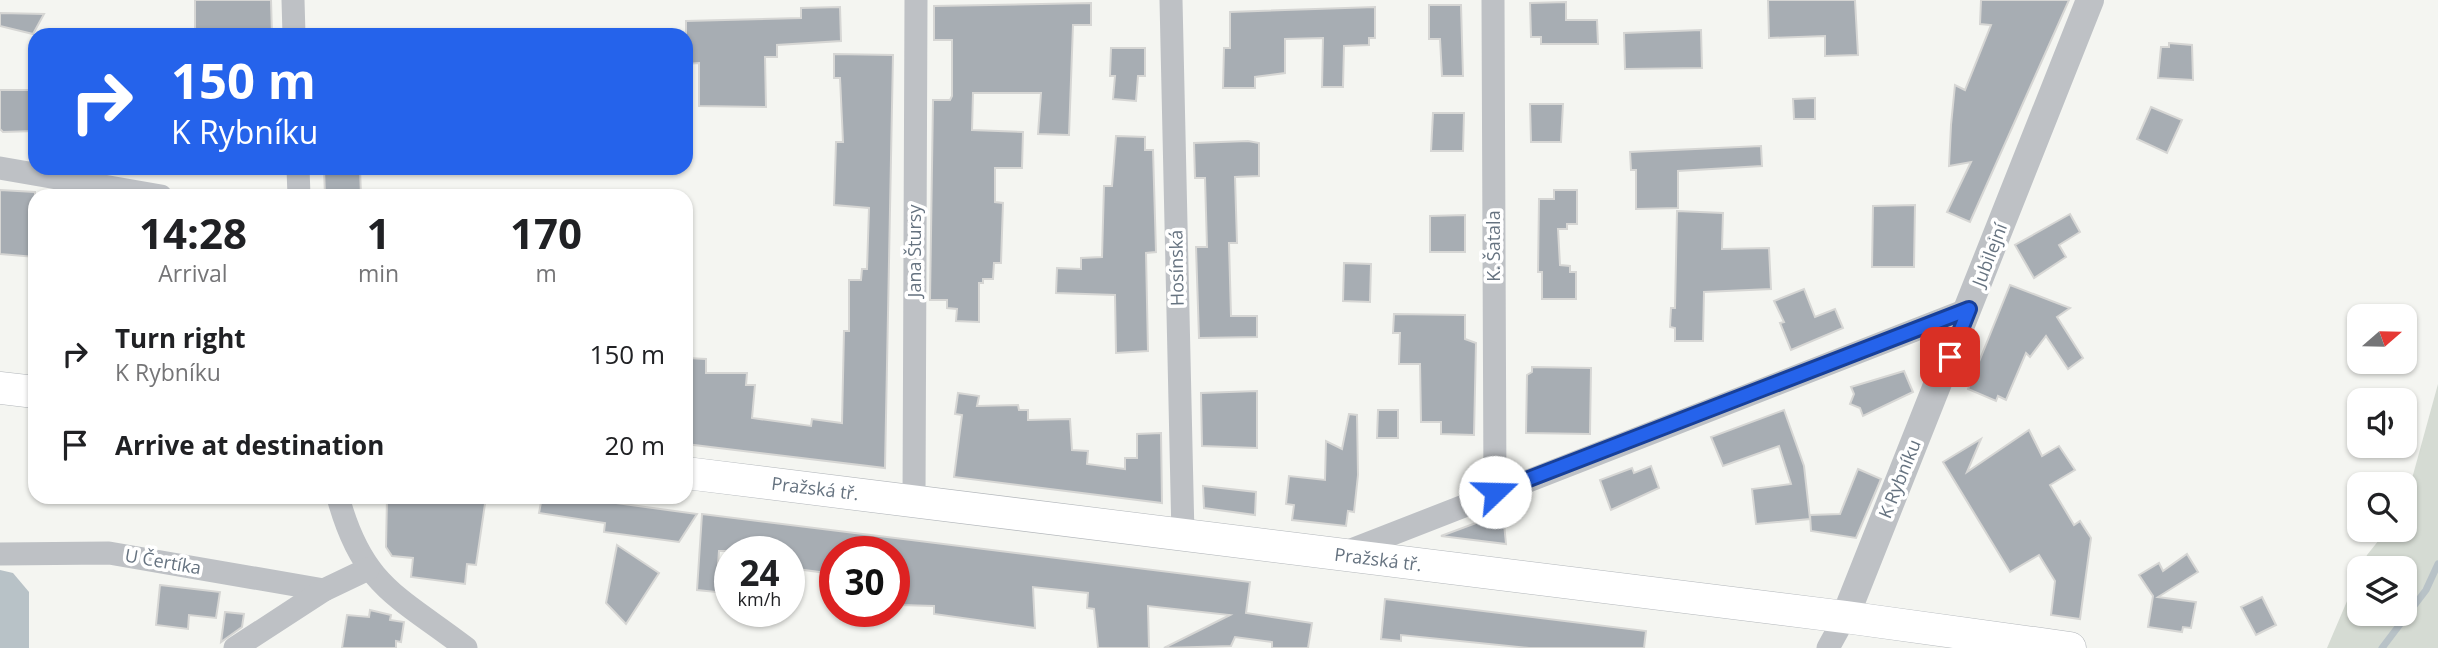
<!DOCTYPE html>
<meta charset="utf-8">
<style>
body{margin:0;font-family:"Open Sans",sans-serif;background:#f6f6f6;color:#202124;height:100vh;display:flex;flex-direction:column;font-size:26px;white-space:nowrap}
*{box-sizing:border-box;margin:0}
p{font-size:23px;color:#757577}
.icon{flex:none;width:38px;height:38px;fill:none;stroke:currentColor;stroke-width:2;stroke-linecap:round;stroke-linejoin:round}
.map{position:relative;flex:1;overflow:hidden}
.side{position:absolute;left:28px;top:189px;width:665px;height:315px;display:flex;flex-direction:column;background:#fff;border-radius:21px;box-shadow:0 2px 5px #0004}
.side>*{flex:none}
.hud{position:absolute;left:28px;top:28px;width:665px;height:147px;border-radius:21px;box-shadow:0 2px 5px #0004;background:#2563eb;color:#fff;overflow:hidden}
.needle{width:46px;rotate:70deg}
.buttons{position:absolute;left:2347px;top:304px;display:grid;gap:14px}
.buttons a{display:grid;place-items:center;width:70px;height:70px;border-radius:14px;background:#fff;box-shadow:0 2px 5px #0004;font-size:35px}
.speed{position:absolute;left:714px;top:536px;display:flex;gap:14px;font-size:35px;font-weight:700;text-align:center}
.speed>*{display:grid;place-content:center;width:91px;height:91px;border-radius:50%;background:#fff;box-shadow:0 2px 5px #0004;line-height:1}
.speed small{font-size:18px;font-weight:400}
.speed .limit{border:10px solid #d22;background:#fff;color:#111}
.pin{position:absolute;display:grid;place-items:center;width:60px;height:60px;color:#fff;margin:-30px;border-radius:14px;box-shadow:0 4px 10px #0006}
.me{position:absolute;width:77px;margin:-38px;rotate:69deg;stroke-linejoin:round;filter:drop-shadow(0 0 5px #0008)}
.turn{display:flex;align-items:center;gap:24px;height:147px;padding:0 28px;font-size:32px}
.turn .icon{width:91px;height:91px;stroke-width:2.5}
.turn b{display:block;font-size:49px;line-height:60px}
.eta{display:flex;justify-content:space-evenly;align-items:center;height:119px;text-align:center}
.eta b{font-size:42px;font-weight:700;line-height:49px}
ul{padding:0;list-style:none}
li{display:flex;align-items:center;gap:21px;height:91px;padding:0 28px}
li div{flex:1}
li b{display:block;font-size:26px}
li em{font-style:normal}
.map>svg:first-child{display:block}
.green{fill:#d5dbd3}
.water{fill:#b8c2c7}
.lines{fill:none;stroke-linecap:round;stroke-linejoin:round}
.stream{stroke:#b8c2c7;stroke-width:7}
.building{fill:#a7adb3;stroke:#d6d6d4;stroke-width:2}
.secondary-casing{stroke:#b3b7bb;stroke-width:33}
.minor{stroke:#bec1c5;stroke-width:23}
.tertiary{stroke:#bec1c5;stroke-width:28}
.secondary{stroke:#fff;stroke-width:32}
.route-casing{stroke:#184099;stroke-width:18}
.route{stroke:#2563eb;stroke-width:12}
.labels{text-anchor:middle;stroke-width:7;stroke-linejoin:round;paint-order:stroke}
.street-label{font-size:18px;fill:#667380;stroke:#fff}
</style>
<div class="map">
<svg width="2438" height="648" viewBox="0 0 2438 648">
<rect width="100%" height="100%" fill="#f4f5f1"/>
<path class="green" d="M 2438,384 L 2438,648 L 2327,648 L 2359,573 L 2359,614 L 2404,614 L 2404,569 L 2361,569 L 2367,555 L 2387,530 L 2404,530 L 2405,504 Z"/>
<path class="water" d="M 0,570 L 13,573 L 29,592 L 29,648 L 0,648 Z"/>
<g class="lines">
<path class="stream" d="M 2382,648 L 2426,590 L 2438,564"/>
</g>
<g class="building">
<path d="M 195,0 L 271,0 L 272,35 L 195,35 Z"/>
<path d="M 1768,0 L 1855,0 L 1858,55 L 1825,56 L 1825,36 L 1769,38 Z"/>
<path d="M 1981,0 L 2069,0 L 1970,222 L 1947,212 L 1971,162 L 1949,166 L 1951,125 L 1955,85 L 1965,90 L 1991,25 L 1980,24 Z"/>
<path d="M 1566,2 L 1566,20 L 1597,20 L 1598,44 L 1541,44 L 1541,37 L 1531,37 L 1530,3 Z"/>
<path d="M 1091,3 L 1091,25 L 1073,25 L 1069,135 L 1038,134 L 1041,93 L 973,93 L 972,130 L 1023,132 L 1022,168 L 995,168 L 995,202 L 1003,203 L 1001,263 L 994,263 L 993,279 L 983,279 L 983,283 L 979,283 L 979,322 L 956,321 L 957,309 L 947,308 L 947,300 L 930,300 L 933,100 L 950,100 L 952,96 L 952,40 L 934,40 L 934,6 Z"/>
<path d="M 1429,5 L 1461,5 L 1463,76 L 1442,76 L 1440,39 L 1429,39 Z"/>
<path d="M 840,7 L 841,41 L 777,45 L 777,57 L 765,57 L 766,107 L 699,106 L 699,63 L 686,64 L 686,21 L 801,18 L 801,8 Z"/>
<path d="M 1375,7 L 1375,38 L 1369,38 L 1369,45 L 1344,46 L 1343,87 L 1322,87 L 1323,38 L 1285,39 L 1285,73 L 1255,77 L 1255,88 L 1223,88 L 1224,48 L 1230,48 L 1230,12 Z"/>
<path d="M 0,13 L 44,14 L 33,34 L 0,26 Z"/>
<path d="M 1701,30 L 1702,68 L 1625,69 L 1624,33 Z"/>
<path d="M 2169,43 L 2192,45 L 2193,80 L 2158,78 L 2161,47 L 2169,47 Z"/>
<path d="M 1111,48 L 1145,48 L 1145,76 L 1138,76 L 1136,101 L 1113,99 L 1115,76 L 1110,76 Z"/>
<path d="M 834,54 L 893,55 L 885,468 L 686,444 L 688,358 L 706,359 L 706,373 L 747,373 L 746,385 L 755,385 L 752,418 L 811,426 L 812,419 L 842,423 L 844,331 L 849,331 L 849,280 L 861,280 L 862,269 L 867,269 L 869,208 L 834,205 L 836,142 L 843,142 L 840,78 L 834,78 Z"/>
<path d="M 0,90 L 33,90 L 35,131 L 3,132 L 0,129 Z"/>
<path d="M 1815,98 L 1815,119 L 1794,119 L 1793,99 Z"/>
<path d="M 1530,104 L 1563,104 L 1561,142 L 1531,142 Z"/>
<path d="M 2151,107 L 2182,120 L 2167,153 L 2137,139 Z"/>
<path d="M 1433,113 L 1464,113 L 1463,151 L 1431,151 Z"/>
<path d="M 1116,136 L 1145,137 L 1145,150 L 1153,150 L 1156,252 L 1146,253 L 1148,351 L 1116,353 L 1115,295 L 1056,293 L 1057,268 L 1081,269 L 1081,258 L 1102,257 L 1104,186 L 1112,186 Z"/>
<path d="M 1248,141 L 1259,143 L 1259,176 L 1235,177 L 1237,243 L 1229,243 L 1231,316 L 1257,316 L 1257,337 L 1199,338 L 1196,247 L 1207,247 L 1205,178 L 1195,178 L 1194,143 Z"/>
<path d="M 1761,146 L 1762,166 L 1678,171 L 1678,208 L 1636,209 L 1636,170 L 1631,170 L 1630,152 Z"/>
<path d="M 324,168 L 360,168 L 361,196 L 325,196 Z"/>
<path d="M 0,190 L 35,192 L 35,257 L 0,254 Z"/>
<path d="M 1554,190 L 1577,190 L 1577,224 L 1567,224 L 1567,229 L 1558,229 L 1560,265 L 1570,266 L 1570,272 L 1576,272 L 1576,299 L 1542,299 L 1542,272 L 1538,272 L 1539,199 L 1554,199 Z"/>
<path d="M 1915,205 L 1914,267 L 1872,267 L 1873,206 Z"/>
<path d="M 1677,211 L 1723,213 L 1722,249 L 1769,248 L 1771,289 L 1704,292 L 1703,341 L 1675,341 L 1675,328 L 1670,327 L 1671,308 L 1675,308 Z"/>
<path d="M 2070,214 L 2080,232 L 2059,245 L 2066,257 L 2034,278 L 2015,245 Z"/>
<path d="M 1465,215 L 1465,252 L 1430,252 L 1430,216 Z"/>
<path d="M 1344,263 L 1371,264 L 1370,302 L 1343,301 Z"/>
<path d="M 2010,285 L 2070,308 L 2057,317 L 2083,358 L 2068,369 L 2046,336 L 2030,357 L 2026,353 L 2006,400 L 1998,396 L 1996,401 L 1968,389 Z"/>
<path d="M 1804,289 L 1815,317 L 1835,309 L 1843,328 L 1791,350 L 1780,323 L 1784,322 L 1774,301 Z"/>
<path d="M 1394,314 L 1465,315 L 1465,339 L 1476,343 L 1474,435 L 1441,434 L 1441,422 L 1421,422 L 1420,364 L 1399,364 L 1400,333 L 1393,333 Z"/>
<path d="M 1532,367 L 1591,368 L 1590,434 L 1526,433 L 1527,375 L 1532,372 Z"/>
<path d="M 1904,371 L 1913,392 L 1863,416 L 1860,408 L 1850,404 L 1854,394 L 1851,387 Z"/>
<path d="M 1257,391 L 1257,448 L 1202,446 L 1201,393 Z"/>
<path d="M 958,393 L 979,396 L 977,406 L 1018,405 L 1019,410 L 1028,410 L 1028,420 L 1070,419 L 1072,450 L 1088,451 L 1087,464 L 1125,469 L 1125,458 L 1137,458 L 1137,434 L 1161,433 L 1162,503 L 954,477 L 962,415 L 955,414 Z"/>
<path d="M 1378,410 L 1398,410 L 1398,438 L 1377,438 Z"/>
<path d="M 1784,410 L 1804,466 L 1810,519 L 1756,524 L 1752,489 L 1791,484 L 1779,446 L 1723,466 L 1711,437 Z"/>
<path d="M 1349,414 L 1357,415 L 1358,475 L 1354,512 L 1348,511 L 1346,526 L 1292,520 L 1294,505 L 1286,504 L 1289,476 L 1325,480 L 1326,441 L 1342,449 Z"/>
<path d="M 2029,430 L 2042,456 L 2059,446 L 2075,470 L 2050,485 L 2074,525 L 2080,521 L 2091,538 L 2080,619 L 2051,615 L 2055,581 L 2039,555 L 2010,572 L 1943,462 L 1981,439 L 1967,472 Z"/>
<path d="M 1651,466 L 1659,488 L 1611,510 L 1600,480 L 1632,468 L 1634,473 Z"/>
<path d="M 1858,469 L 1881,479 L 1856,538 L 1811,531 L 1810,515 L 1840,514 Z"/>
<path d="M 1203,486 L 1256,492 L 1255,515 L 1204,508 Z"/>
<path d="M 387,497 L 486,497 L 476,565 L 467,564 L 465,584 L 411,577 L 413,558 L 392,556 L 386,547 Z"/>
<path d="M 542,497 L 572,497 L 697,514 L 679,542 L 604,532 L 605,523 L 539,513 Z"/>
<path d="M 1503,513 L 1506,544 L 1441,536 Z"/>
<path d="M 702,514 L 1250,582 L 1246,613 L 1312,623 L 1308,648 L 1272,648 L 1272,642 L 1235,637 L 1231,646 L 1164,648 L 1230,615 L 1148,606 L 1149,648 L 1098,648 L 1094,609 L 1087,608 L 1088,593 L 1033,587 L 1035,628 L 934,614 L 934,606 L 900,605 L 901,568 L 894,567 L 894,551 L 835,551 L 835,574 L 789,568 L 789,551 L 719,551 L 716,592 L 697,590 Z"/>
<path d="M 617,545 L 659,573 L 626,624 L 606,603 Z"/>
<path d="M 2187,554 L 2198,572 L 2158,597 L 2196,602 L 2191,628 L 2183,627 L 2182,632 L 2148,627 L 2153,596 L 2139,575 L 2159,563 L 2163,571 Z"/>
<path d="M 160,585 L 220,592 L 216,618 L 189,615 L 188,629 L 156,625 Z"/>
<path d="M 2262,597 L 2276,625 L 2256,635 L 2241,607 Z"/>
<path d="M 1385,599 L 1646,631 L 1644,648 L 1529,648 L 1401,635 L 1401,641 L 1381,639 Z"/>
<path d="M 370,610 L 391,615 L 390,620 L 404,622 L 401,642 L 396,641 L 396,648 L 342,648 L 347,615 L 369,617 Z"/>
<path d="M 225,612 L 244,614 L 242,627 L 221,642 Z"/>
</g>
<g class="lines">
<g class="secondary-casing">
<g id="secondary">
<path d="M 0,388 L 35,392"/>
<path d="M 686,473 L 1845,617 L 2070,648"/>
</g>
</g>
<g class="minor">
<path d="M 293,0 L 294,35"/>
<path d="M 1171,0 L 1183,536"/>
<path d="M 1493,0 L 1495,492"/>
<path d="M 0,168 L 161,196"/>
<path d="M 298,168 L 299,196"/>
<path d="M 338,497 C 362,586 398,596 466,648"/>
<path d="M 914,501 L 916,0"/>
<path d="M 0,554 L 109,553 L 324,590"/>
<path d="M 1341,554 L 1969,309"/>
<path d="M 235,648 L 324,590 L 368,569"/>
<path d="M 1828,648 L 1845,617"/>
</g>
<path class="tertiary" d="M 1845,617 L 2090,0"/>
<use href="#secondary" class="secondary"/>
</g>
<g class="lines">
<g class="route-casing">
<path id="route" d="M 1495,492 L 1969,309 L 1950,357"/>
</g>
<use href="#route" class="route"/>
</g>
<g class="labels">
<g class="street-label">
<text transform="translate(1494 246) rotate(-90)" y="6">K. Šatala</text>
<text transform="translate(915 251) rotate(-90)" y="6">Jana Štursy</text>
<text transform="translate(1990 255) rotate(-69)" y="6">Jubilejní</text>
<text transform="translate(1177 268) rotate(-91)" y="6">Hosínská</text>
<text transform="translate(1900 479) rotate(-68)" y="6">K Rybníku</text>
<text transform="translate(815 489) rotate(7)" y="6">Pražská tř.</text>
<text transform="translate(1378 560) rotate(7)" y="6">Pražská tř.</text>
<text transform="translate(163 562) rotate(10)" y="6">U Čertíka</text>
</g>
</g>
</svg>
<div class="buttons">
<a><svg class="needle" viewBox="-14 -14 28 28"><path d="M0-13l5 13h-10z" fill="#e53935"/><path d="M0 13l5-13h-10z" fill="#757577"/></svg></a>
<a><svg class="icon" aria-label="sound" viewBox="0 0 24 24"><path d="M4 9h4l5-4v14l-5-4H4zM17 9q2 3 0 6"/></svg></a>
<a><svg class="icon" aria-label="search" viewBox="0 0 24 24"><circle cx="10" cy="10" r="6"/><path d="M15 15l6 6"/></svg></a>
<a><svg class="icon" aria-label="layers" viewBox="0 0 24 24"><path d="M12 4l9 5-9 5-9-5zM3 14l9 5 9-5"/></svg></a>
</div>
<div class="speed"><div>24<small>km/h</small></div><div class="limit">30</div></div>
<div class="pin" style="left:1950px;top:357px;background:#d93025"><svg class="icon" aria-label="arrive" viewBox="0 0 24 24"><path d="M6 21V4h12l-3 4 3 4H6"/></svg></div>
<svg class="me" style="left:1495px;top:492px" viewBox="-20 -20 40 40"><circle r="19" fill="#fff"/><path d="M0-13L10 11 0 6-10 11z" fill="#2563eb"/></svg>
<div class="hud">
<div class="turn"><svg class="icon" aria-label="right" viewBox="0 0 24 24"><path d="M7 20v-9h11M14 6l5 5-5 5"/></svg><div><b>150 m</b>K Rybníku</div></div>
</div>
<section class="side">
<div class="eta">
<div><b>14:28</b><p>Arrival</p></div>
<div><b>1</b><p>min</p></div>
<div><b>170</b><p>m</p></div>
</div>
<ul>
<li><svg class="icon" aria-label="right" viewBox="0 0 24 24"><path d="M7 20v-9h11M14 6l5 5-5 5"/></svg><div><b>Turn right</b><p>K Rybníku</p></div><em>150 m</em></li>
<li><svg class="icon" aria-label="arrive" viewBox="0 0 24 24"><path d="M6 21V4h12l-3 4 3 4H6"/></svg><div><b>Arrive at destination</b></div><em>20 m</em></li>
</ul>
</section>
</div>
